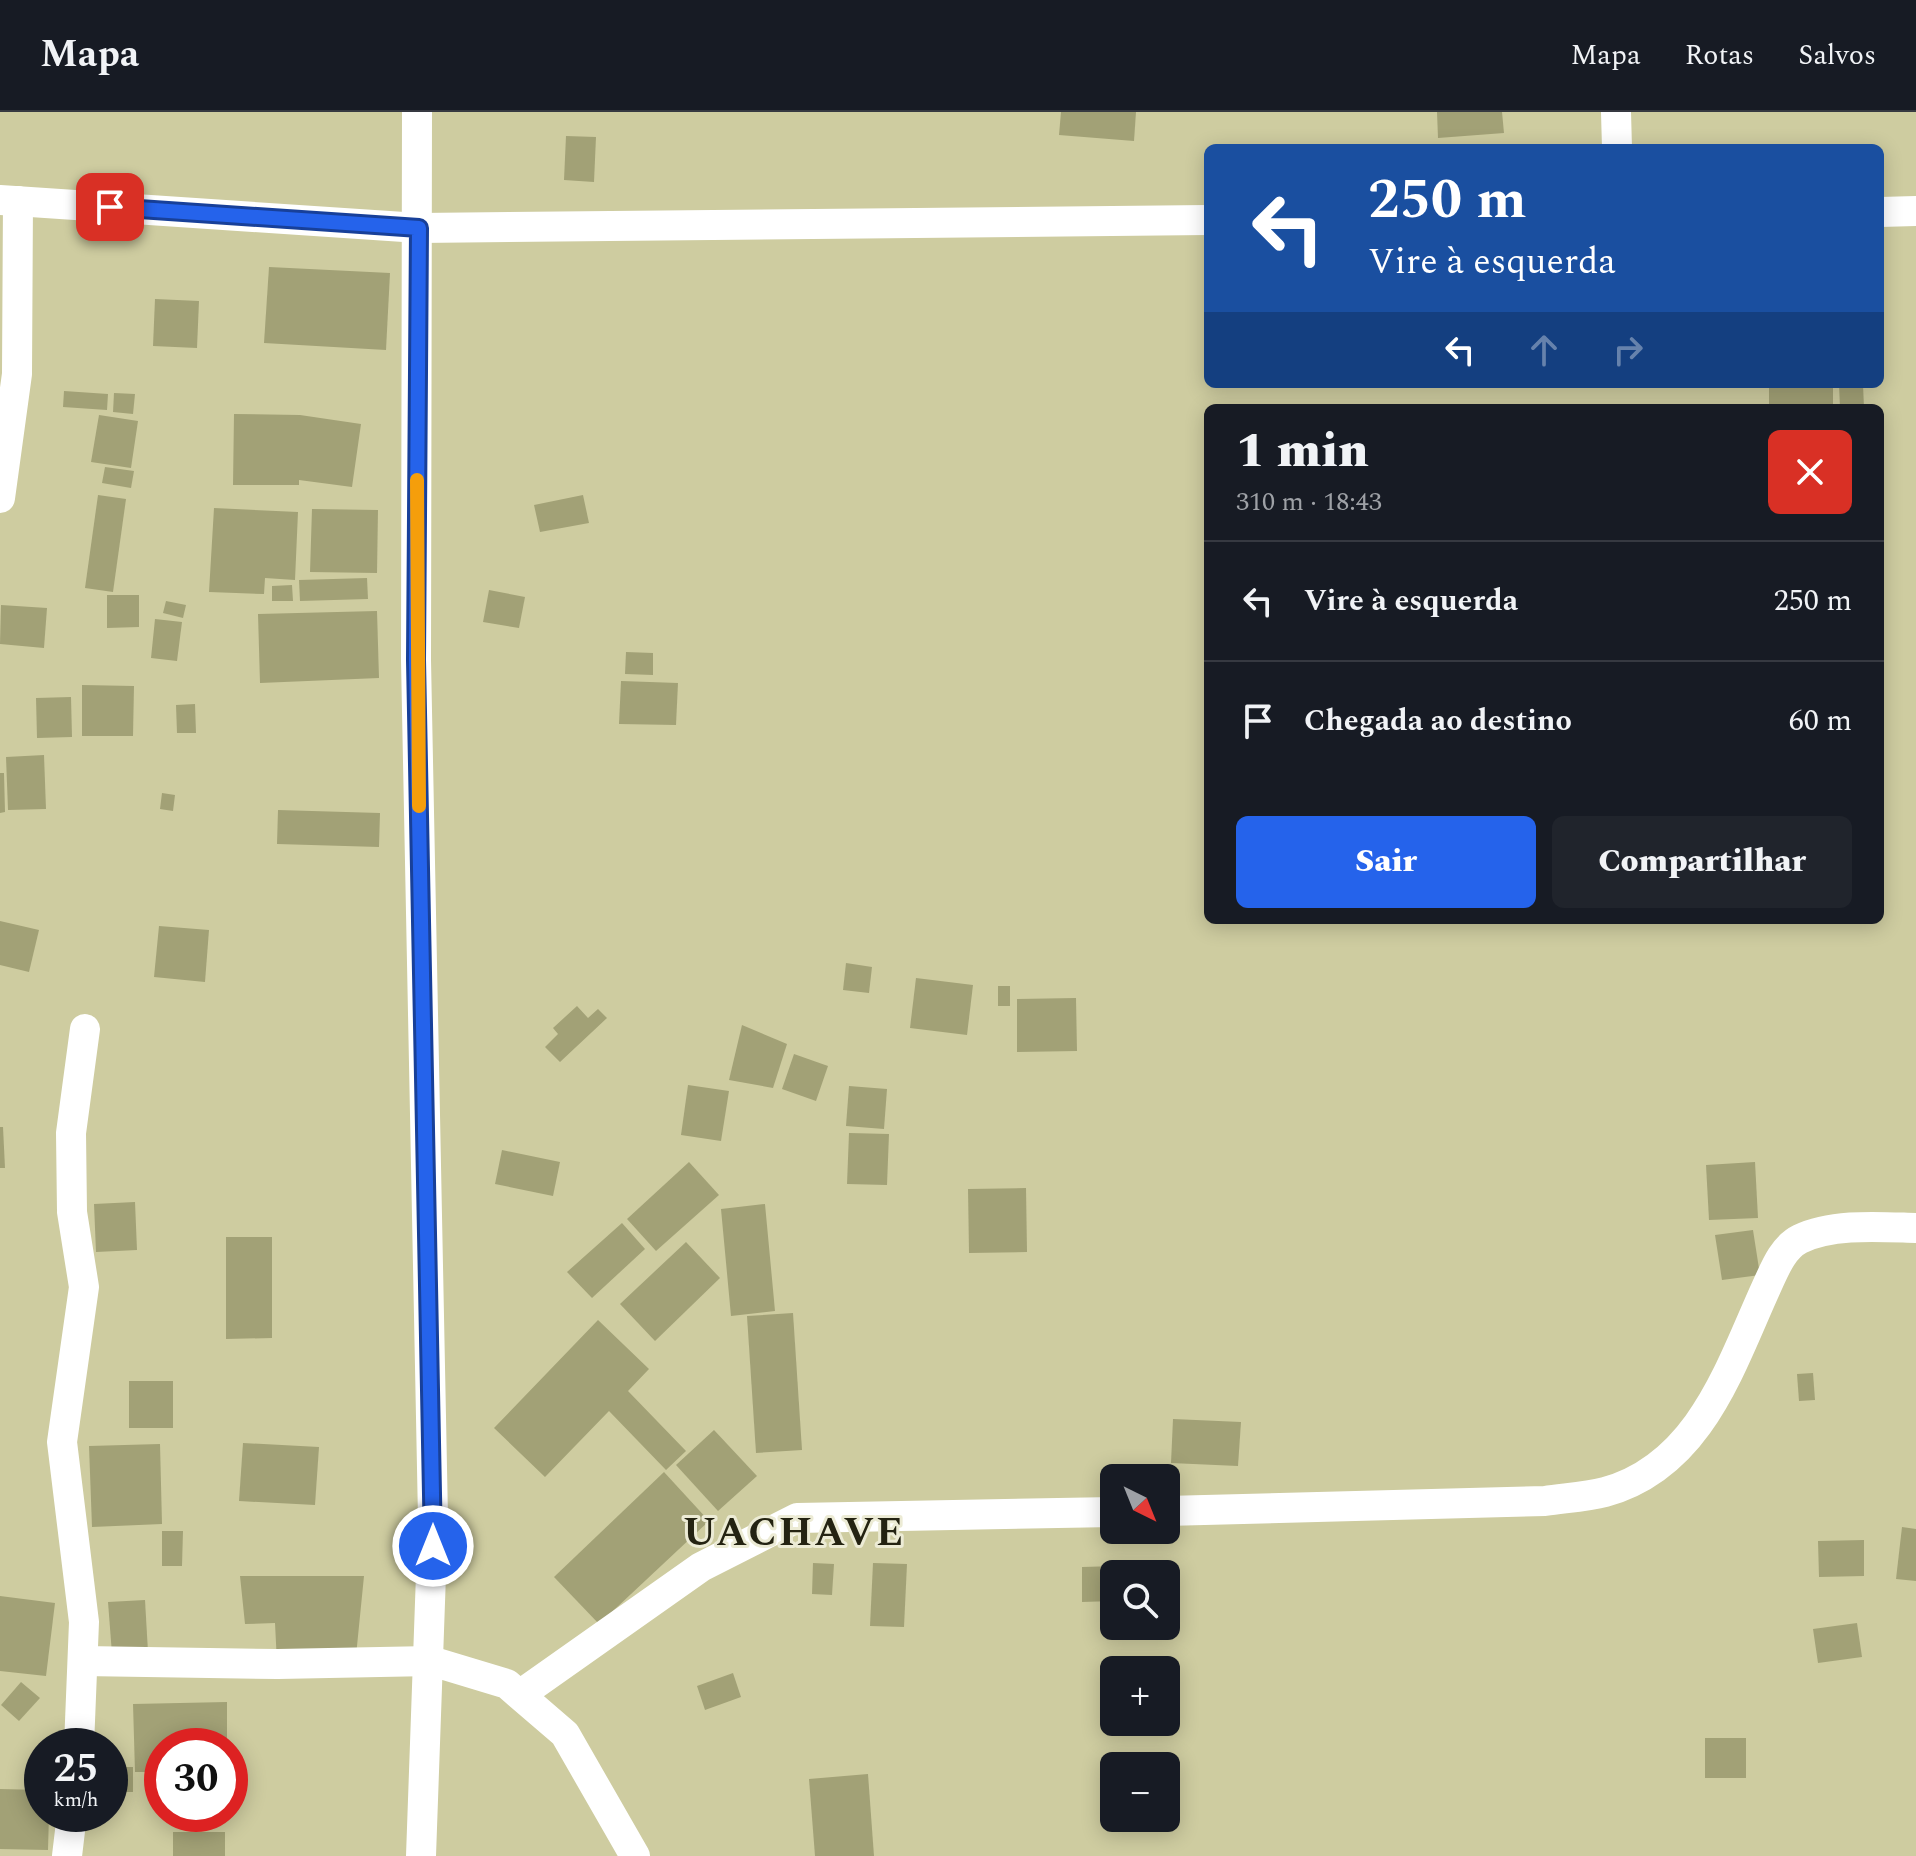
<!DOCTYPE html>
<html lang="pt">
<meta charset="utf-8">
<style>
body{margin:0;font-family:Spectral,serif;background:#20242c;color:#f1f3f6;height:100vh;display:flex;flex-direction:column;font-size:30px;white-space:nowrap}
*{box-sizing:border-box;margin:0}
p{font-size:26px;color:#9ea1a6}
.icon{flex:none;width:44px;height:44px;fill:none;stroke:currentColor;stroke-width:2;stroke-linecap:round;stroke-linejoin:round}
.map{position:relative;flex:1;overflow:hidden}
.panel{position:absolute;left:1204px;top:292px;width:680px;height:520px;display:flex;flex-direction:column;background:#171b24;border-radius:12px;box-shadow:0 4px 20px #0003}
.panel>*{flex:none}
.banner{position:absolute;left:1204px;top:32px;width:680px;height:244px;border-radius:12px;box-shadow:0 4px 20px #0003;background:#1a4fa0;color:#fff;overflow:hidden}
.needle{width:52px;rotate:137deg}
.tools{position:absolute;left:1100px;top:1352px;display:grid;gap:16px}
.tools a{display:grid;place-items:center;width:80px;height:80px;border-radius:12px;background:#171b24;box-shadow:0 4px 20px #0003;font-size:40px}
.speed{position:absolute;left:24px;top:1616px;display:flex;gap:16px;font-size:40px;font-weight:700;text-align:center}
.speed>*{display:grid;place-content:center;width:104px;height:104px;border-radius:50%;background:#171b24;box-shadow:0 4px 20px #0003;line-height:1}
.speed small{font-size:20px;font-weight:400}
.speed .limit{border:12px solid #d22;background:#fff;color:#111}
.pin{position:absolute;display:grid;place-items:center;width:68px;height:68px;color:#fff;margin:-34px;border-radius:16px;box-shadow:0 4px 12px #0006}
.me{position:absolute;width:88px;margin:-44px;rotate:0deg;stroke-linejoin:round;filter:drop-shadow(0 0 6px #0008)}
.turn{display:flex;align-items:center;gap:28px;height:168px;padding:0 32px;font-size:36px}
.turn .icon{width:104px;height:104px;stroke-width:2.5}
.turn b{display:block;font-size:56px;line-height:68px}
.lanes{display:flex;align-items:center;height:76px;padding:0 32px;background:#0003;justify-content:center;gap:40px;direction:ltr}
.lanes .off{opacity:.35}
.round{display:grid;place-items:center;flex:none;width:84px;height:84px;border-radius:12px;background:#20242c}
.summary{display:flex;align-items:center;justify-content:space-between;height:136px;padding:0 32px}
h1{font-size:48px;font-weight:800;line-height:60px}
.cta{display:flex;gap:16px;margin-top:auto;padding:16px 32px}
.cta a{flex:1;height:92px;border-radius:12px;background:#2563eb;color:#fff;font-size:32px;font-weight:800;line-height:92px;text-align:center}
.cta a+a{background:#20242c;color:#f1f3f6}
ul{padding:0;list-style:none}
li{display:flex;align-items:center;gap:24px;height:120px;padding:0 32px;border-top:2px solid #363941}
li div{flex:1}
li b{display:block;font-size:30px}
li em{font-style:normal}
header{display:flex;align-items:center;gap:48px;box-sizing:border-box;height:112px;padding:0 40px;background:#171b24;border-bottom:2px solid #363941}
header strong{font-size:38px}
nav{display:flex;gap:44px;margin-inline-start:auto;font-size:28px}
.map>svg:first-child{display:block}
.building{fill:#a2a176}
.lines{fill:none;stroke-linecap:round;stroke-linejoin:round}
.minor{stroke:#fff;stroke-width:30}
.route-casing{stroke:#184099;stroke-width:20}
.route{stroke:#2563eb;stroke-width:14}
.slow{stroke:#f59e0b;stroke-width:14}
.labels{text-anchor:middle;stroke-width:6;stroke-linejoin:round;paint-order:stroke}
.district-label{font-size:40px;font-weight:bold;letter-spacing:2px;fill:#242312;stroke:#ecebd5}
</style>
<header>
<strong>Mapa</strong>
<nav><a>Mapa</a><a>Rotas</a><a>Salvos</a></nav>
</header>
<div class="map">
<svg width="1916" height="1744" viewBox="0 0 1916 1744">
<rect width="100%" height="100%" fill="#cecca0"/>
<g class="building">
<path d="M 1061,0 L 1136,0 L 1134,29 L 1059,23 Z"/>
<path d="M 1437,0 L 1502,0 L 1504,21 L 1438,26 Z"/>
<path d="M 566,24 L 596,25 L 594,70 L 564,68 Z"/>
<path d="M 269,155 L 390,161 L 386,238 L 264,231 Z"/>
<path d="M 155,187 L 199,189 L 197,236 L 153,234 Z"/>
<rect x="1769" y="272" width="64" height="24"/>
<path d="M 1839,272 L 1863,272 L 1864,296 L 1840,296 Z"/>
<path d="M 64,279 L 108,282 L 107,298 L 63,295 Z"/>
<path d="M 114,281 L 135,282 L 133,302 L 113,300 Z"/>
<path d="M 234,302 L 300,303 L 361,312 L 352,375 L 299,368 L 299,373 L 233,373 Z"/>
<path d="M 99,303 L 138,309 L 131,356 L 91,350 Z"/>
<path d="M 105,355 L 134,359 L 131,376 L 102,371 Z"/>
<path d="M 98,383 L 126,387 L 113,480 L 85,476 Z"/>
<path d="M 583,383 L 589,411 L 540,420 L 534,393 Z"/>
<path d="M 214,396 L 298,400 L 295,468 L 265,466 L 264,482 L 209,480 Z"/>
<path d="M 312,397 L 378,398 L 377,461 L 310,460 Z"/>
<path d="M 367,466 L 368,487 L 300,489 L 299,468 Z"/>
<path d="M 292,473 L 293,489 L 272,489 L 272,474 Z"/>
<path d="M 489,478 L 525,485 L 519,516 L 483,510 Z"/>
<path d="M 107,483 L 139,483 L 139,515 L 107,516 Z"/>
<path d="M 166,489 L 186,493 L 183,506 L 163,501 Z"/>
<path d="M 1,493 L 47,496 L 44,536 L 0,532 Z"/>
<path d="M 377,499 L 379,566 L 260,571 L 258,502 Z"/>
<path d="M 155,507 L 182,510 L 177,549 L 151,546 Z"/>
<path d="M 626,540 L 653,541 L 653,563 L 625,562 Z"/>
<path d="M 621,569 L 678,571 L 676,613 L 619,612 Z"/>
<path d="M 82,573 L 134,574 L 133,624 L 82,624 Z"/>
<path d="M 71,585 L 72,625 L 37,626 L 36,586 Z"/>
<path d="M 195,592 L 196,621 L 177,621 L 176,593 Z"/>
<path d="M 44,643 L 46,697 L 8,698 L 6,645 Z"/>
<path d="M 0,661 L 4,661 L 5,700 L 0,701 Z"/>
<path d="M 162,681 L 175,683 L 173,699 L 160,697 Z"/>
<path d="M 278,698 L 380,701 L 379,735 L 277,732 Z"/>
<path d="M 0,809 L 39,818 L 29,860 L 0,853 Z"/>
<path d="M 159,814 L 209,818 L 205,870 L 154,865 Z"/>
<path d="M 846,851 L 872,855 L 869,881 L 843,878 Z"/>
<path d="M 916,866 L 973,873 L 967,923 L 910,916 Z"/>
<rect x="998" y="874" width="12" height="20"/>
<path d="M 1076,886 L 1077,939 L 1017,940 L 1017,887 Z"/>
<path d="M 577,894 L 588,906 L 598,897 L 607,906 L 560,950 L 545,935 L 558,922 L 553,916 Z"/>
<path d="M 742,913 L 787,932 L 773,976 L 729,968 Z"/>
<path d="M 794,942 L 828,954 L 816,989 L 782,977 Z"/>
<path d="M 688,973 L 729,979 L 721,1029 L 681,1023 Z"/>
<path d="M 849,974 L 887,977 L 884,1017 L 846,1014 Z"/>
<path d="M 0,1015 L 3,1015 L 5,1056 L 0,1056 Z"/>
<path d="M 849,1021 L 889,1022 L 887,1073 L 847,1072 Z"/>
<path d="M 502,1038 L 560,1050 L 553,1084 L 495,1072 Z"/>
<path d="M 689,1050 L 719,1083 L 656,1139 L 627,1107 Z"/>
<path d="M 1755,1050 L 1758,1106 L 1709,1108 L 1706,1053 Z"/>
<path d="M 1026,1076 L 1027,1140 L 969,1141 L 968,1077 Z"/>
<path d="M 135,1090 L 137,1138 L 96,1140 L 94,1092 Z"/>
<path d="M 765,1092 L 775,1199 L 731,1204 L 721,1097 Z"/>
<path d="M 622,1111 L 645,1137 L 592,1186 L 567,1160 Z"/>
<path d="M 1753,1118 L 1760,1163 L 1722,1168 L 1715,1123 Z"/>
<path d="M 226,1125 L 272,1125 L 272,1226 L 226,1227 Z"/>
<path d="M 686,1130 L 720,1166 L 655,1229 L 620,1192 Z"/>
<path d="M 793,1201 L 802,1338 L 756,1341 L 747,1204 Z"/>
<path d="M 598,1208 L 649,1257 L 628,1279 L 686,1339 L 666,1358 L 609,1299 L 545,1365 L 494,1316 Z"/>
<path d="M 1813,1261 L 1815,1288 L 1799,1289 L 1797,1262 Z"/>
<rect x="129" y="1269" width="44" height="47"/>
<path d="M 1173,1307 L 1241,1310 L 1238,1354 L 1171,1351 Z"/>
<path d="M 714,1318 L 757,1364 L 718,1399 L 676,1353 Z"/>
<path d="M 243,1331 L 319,1335 L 315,1393 L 239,1389 Z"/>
<path d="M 160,1332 L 162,1412 L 92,1415 L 89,1334 Z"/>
<path d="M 664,1360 L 709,1409 L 599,1512 L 554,1465 Z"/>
<path d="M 1902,1415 L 1916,1417 L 1916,1469 L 1896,1467 Z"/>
<path d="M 162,1419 L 183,1419 L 182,1454 L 162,1454 Z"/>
<path d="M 1864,1428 L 1864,1464 L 1819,1465 L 1818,1429 Z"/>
<path d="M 813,1451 L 834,1452 L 832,1483 L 812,1482 Z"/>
<path d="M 873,1451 L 907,1452 L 904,1515 L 870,1514 Z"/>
<path d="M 1117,1454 L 1114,1489 L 1082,1490 L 1082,1455 Z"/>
<path d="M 240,1464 L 364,1464 L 356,1544 L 277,1551 L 275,1511 L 245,1512 Z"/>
<path d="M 0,1484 L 55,1491 L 46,1564 L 0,1559 Z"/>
<path d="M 145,1488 L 148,1540 L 112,1542 L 108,1490 Z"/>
<path d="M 1857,1511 L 1862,1545 L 1818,1551 L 1813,1517 Z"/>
<path d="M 733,1561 L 741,1585 L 705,1598 L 697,1574 Z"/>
<path d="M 21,1570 L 40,1586 L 19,1609 L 1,1593 Z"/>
<path d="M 227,1590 L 227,1634 L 162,1634 L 162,1660 L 135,1660 L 133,1592 Z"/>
<rect x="1705" y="1626" width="41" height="40"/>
<rect x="110" y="1655" width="23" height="25"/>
<path d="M 868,1662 L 874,1744 L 815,1744 L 809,1667 Z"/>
<path d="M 0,1677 L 42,1678 L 42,1702 L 49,1702 L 48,1738 L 0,1737 Z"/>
<rect x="173" y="1720" width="52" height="24"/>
</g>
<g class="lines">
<g class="minor">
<path d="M 417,0 L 416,548 L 433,1406 L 421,1744"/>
<path d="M 1616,0 L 1617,36"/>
<path d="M 0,88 L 419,116 L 1208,108"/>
<path d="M 1880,100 L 1916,99"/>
<path d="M 0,386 L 17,262 L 18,89"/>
<path d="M 1166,1399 L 1545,1389 C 1565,1386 1586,1385 1605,1380 C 1700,1354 1730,1255 1766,1176 C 1774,1159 1782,1136 1800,1127 C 1833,1111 1881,1115 1916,1116"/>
<path d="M 83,1549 L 278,1552 L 431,1549 L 507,1572 L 565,1622 L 635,1744"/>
<path d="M 521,1582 L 701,1455 L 797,1406 L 1114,1400"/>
<path d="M 79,1634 L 84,1510 L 62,1330 L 84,1175 L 72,1100 L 71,1021 L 85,917"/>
<path d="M 67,1744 L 72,1702"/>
</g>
</g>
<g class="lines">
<g class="route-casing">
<path id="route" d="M 110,95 L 419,116 L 416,548 L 433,1434"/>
</g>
<use href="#route" class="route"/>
<path class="slow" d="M 417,368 L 419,694"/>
</g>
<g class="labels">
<g class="district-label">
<text x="794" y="1433">UACHAVE</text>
</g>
</g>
</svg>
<div class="tools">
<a><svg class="needle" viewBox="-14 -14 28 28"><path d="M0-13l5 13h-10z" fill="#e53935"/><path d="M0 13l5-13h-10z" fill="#9ea1a6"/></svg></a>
<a><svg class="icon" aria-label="search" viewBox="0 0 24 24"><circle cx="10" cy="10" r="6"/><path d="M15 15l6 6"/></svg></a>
<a>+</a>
<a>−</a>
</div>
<div class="speed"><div>25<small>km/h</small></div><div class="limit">30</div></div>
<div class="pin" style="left:110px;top:95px;background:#d93025"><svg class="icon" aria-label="arrive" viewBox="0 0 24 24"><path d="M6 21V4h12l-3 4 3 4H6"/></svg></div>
<svg class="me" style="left:433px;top:1434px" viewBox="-20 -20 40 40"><circle r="17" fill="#2563eb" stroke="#fff" stroke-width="3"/><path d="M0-11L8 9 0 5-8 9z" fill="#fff"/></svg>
<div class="banner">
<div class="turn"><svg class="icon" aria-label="left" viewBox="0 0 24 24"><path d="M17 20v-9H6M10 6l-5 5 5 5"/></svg><div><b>250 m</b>Vire à esquerda</div></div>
<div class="lanes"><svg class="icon" aria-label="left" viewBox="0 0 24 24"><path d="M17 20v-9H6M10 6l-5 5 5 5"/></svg><svg class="icon off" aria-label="ahead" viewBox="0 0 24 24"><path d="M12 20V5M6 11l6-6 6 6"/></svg><svg class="icon off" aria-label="right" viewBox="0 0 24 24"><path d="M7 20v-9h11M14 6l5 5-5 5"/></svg></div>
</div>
<section class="panel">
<div class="summary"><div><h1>1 min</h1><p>310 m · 18:43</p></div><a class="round" style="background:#d93025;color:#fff"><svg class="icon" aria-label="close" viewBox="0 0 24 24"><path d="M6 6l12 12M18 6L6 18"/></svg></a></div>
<ul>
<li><svg class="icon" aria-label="left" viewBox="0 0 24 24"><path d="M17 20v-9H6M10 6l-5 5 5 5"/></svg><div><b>Vire à esquerda</b></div><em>250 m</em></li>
<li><svg class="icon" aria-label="arrive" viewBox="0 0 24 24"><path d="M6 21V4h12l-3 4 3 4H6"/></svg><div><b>Chegada ao destino</b></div><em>60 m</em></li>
</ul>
<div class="cta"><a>Sair</a><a>Compartilhar</a></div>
</section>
</div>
